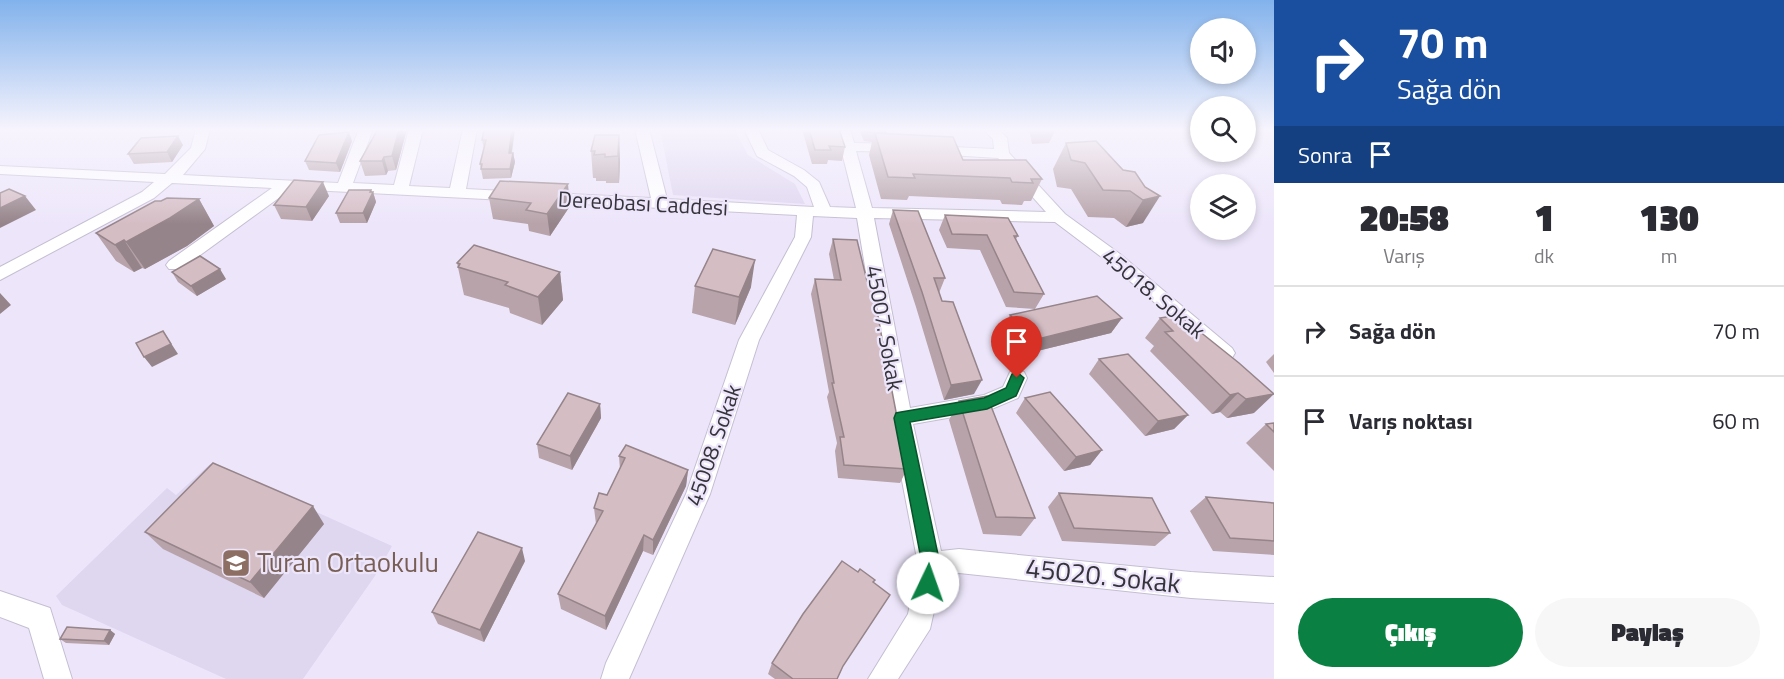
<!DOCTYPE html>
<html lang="tr">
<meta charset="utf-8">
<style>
body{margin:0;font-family:"Titillium Web",sans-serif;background:#f7f7f7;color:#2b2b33;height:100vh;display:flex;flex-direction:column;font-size:22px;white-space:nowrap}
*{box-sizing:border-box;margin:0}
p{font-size:20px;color:#7c7c81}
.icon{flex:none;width:33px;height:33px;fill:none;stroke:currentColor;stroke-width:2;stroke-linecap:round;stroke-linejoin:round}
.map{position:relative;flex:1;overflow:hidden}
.sheet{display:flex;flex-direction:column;background:#fff;width:510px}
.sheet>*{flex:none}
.top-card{background:#1a4fa0;color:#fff;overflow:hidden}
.buttons{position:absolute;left:1190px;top:18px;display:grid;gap:12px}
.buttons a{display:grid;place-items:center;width:66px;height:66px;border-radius:50%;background:#fff;box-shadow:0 3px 9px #0003;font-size:30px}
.pin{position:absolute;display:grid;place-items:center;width:51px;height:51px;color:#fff;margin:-62px -26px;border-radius:50% 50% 50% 0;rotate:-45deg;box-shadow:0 0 6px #0007}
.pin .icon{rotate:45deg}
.me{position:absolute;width:66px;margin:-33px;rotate:3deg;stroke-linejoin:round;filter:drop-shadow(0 0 4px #0008)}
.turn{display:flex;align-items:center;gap:21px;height:126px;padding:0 24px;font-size:27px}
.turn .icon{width:78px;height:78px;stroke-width:2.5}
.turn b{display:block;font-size:42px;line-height:51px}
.then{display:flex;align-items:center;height:57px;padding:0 24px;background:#0003;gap:12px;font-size:22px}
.eta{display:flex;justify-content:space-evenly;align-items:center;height:102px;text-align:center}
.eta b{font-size:36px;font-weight:800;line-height:42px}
.button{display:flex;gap:12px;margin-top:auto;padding:12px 24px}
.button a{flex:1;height:69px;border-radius:36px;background:#0b8043;color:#fff;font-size:24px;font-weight:800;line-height:69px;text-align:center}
.button a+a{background:#f7f7f7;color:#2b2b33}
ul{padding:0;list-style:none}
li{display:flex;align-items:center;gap:18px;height:90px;padding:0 24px;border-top:2px solid #e1e1e2}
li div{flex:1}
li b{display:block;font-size:22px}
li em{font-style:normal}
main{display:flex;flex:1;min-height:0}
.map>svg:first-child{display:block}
.built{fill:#dfd6f0}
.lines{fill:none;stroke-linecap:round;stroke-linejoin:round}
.minor-casing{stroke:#c5bed2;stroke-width:2}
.minor{fill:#fff;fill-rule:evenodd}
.wall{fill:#b7a3a9}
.shaded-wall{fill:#958489}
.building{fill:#d5bdc4;stroke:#958489;stroke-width:1.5}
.route{fill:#0b8043;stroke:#07532c;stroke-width:1.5}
.labels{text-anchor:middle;stroke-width:4.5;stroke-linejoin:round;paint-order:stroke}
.street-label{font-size:22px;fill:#36333b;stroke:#ede6fb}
.near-education-label{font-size:27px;fill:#785e54;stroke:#ede6fb;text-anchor:start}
.near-street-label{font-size:27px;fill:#36333b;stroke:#ede6fb}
</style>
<main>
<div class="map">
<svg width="1274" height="679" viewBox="0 0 1274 679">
<rect width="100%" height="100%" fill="#ede6fb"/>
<g class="built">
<path d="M 660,129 L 734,129 L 748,155 L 795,184 L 805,204 L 673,195 Z"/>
<path d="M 210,464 L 392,546 L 377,573 L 303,679 L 226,679 L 62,605 L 56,596 L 167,488 L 176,495 Z"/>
</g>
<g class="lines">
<g class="minor-casing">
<g id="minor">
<path d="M 196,129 L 210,129 L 205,149 L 183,175 L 338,183 L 359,129 L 373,129 L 353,183 L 394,185 L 409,129 L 423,129 L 409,186 L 450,188 L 463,129 L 477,129 L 466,189 L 651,198 L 635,129 L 649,129 L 667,199 L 814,207 L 807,187 L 794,176 L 757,156 L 744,129 L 758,129 L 768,150 L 804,170 L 819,182 L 830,207 L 856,208 L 836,129 L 850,129 L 854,143 L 897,144 L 904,148 L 897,152 L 856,151 L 872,208 L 1046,212 L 998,158 L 933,154 L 926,150 L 933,146 L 994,149 L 993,139 L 983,129 L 998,129 L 1007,138 L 1009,153 L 1065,214 L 1120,254 L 1232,348 L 1235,353 L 1232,358 L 1225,360 L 1218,358 L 1108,262 L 1055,222 L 874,218 L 910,408 L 984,395 L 1003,387 L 1010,372 L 1017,370 L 1024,372 L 1027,378 L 1018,398 L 987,411 L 913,424 L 941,551 L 959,549 L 1191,572 L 1274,577 L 1274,603 L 1191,598 L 959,573 L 942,575 L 930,629 L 898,679 L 868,679 L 908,614 L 918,564 L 890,418 L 857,218 L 813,216 L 811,237 L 759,340 L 710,494 L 629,679 L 601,679 L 606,663 L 686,494 L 739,340 L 795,237 L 797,215 L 291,189 L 181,269 L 169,269 L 166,265 L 169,261 L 272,188 L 172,183 L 154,198 L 0,280 L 0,267 L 142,192 L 154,182 L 0,174 L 0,166 L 165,174 L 191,148 Z"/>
<path d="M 0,591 L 50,608 L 72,679 L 44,679 L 29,628 L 0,617 Z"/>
</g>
</g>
<use href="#minor" class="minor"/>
</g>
<g class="wall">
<path d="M 407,129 L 396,170 L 388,171 L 386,175 L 365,176 L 360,161 Z"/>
<path d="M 515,129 L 512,153 L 513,153 L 515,162 L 511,178 L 483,179 L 480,164 L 484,149 L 482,140 Z"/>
<path d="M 802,129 L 839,129 L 845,147 L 842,161 L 828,160 L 827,164 L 812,164 Z"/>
<path d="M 859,129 L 886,129 L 885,134 L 963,160 L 1042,179 L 1031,201 L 1024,201 L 1022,205 L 1002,204 L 1000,200 L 909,196 L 907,200 L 881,199 L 869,155 L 872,142 L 864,141 Z"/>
<path d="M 1029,129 L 1056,129 L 1049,143 L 1032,144 Z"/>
<path d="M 619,135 L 620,161 L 619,183 L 606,183 L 606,181 L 596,181 L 596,178 L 593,178 L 591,151 Z"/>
<path d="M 352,141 L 340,172 L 309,170 L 305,161 Z"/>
<path d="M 1066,143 L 1123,170 L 1145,187 L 1143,223 L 1126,227 L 1114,218 L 1088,217 L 1071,189 L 1057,187 L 1053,169 Z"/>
<path d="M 183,145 L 172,162 L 134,164 L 128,154 Z"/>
<path d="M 371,190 L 372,192 L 373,192 L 376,202 L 367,223 L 340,223 L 336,213 Z"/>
<path d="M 329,196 L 312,221 L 281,219 L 274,205 Z"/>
<path d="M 489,198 L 570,206 L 550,236 L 529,231 L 528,224 L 493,219 Z"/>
<path d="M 199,199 L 214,226 L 187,246 L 145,269 L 142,268 L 134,272 L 116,261 L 96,233 L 161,201 Z"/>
<path d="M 893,210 L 945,278 L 939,293 L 974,394 L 944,400 L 916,307 L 889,224 Z"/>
<path d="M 945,215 L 1018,236 L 1016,239 L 1044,294 L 1035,309 L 1006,307 L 980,250 L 947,248 L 939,230 Z"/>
<path d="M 833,239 L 887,367 L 886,371 L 907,469 L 900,483 L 838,478 L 835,451 L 837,443 L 827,397 L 829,392 L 811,294 L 815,279 L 834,280 L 829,254 Z"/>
<path d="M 457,263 L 560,272 L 563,300 L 542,325 L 510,313 L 509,308 L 464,295 Z"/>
<path d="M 172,272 L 226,279 L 197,296 L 178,282 Z"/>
<path d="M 695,286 L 751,287 L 735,325 L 692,313 Z"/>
<path d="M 1010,315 L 1122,318 L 1111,333 L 1025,354 L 1002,329 Z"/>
<path d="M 1160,318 L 1239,363 L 1254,413 L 1227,418 L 1220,412 L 1212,414 L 1150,351 L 1154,346 L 1145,338 Z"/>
<path d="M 1274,354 L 1274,373 L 1266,362 Z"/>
<path d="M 1099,359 L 1188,415 L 1174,429 L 1145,436 L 1089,374 Z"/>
<path d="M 1025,398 L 1102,450 L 1090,465 L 1064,471 L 1016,413 Z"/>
<path d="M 959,401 L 1035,518 L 1021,536 L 983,534 L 949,420 Z"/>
<path d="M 600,404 L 601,418 L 572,470 L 539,458 L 537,444 Z"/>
<path d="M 1274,423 L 1274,471 L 1246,443 L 1266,424 Z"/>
<path d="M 619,456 L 688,470 L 686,486 L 653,555 L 643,551 L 606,630 L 561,609 L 558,594 L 596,524 L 594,508 L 607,495 L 620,470 Z"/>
<path d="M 1059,493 L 1170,533 L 1155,546 L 1062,541 L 1048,507 Z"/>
<path d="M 1206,497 L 1274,503 L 1274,555 L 1213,551 L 1190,511 Z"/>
<path d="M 324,524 L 264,598 L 163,549 L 145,532 Z"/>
<path d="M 525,561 L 484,642 L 438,624 L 432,612 Z"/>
<path d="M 873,583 L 841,671 L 837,679 L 775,679 L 768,674 L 772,663 Z"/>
<path d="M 110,630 L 115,634 L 109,645 L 66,643 L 60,639 Z"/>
</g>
<g class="shaded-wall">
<path d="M 399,129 L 407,129 L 396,170 L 392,156 Z"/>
<path d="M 512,129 L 515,129 L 510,162 L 509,153 Z"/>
<path d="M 349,132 L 352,141 L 340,172 L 336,163 Z"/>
<path d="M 619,135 L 620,161 L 619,183 L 618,156 Z"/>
<path d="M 178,136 L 183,145 L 172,162 L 167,152 Z"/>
<path d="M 513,153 L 515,162 L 511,178 L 510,169 Z"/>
<path d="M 384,157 L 388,171 L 386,175 L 382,161 Z"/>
<path d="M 323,182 L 329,196 L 312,221 L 306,207 Z"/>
<path d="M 568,184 L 570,206 L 550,236 L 547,214 Z"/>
<path d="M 371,190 L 372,194 L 373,192 L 376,202 L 367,223 L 363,213 Z"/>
<path d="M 25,196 L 36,210 L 0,228 L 0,208 Z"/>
<path d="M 1160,196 L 1143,223 L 1126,227 L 1143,200 Z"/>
<path d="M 199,199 L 214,226 L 187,246 L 145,269 L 126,242 Z"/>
<path d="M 124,240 L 142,268 L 134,272 L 115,245 Z"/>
<path d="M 755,260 L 751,287 L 735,325 L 739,297 Z"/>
<path d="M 220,269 L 226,279 L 197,296 L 191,286 Z"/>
<path d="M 560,272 L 563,300 L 542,325 L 538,297 Z"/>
<path d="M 0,293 L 11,305 L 0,314 Z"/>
<path d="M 1122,318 L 1111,333 L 1025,354 L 1034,340 Z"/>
<path d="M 163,331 L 178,354 L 152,367 L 144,357 Z"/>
<path d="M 982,380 L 974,394 L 944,400 L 951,385 Z"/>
<path d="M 1238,393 L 1220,412 L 1212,414 L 1230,395 Z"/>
<path d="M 1274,394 L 1254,413 L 1227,418 L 1246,399 Z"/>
<path d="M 600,404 L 601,418 L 572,470 L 570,456 Z"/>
<path d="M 1188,415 L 1174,429 L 1145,436 L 1158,421 Z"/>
<path d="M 1102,450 L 1090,465 L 1064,471 L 1076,457 Z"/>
<path d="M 688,470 L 686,486 L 653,555 L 653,540 Z"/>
<path d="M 313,506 L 324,524 L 264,598 L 250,582 Z"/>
<path d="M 644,535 L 643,551 L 606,630 L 605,616 Z"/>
<path d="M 522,548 L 525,561 L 484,642 L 480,630 Z"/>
<path d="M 110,630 L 115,634 L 109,645 L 104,641 Z"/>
</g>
<g class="building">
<path d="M 378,129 L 399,129 L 392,156 L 384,157 L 382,161 L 360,161 Z"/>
<path d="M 484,129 L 512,129 L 509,153 L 513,153 L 510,169 L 481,169 L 482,164 L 480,164 L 486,140 L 482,140 Z"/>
<path d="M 809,129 L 839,129 L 845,147 L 829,146 L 831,150 L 815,150 Z"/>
<path d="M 865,129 L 884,129 L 886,133 L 867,132 Z"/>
<path d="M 349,132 L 336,163 L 305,161 L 319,135 Z"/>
<path d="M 875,133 L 953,137 L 963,160 L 1026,160 L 1042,179 L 1031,179 L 1033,183 L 1012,182 L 1010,178 L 913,174 L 915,178 L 888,177 Z"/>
<path d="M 595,135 L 619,135 L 618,156 L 605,157 L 605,154 L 594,155 L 595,151 L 591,151 Z"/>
<path d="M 178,136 L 167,152 L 128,154 L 141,138 Z"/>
<path d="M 1096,141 L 1123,170 L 1135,172 L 1145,187 L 1160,196 L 1143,200 L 1130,191 L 1103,190 L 1085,163 L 1071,160 L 1066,143 Z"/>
<path d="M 294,180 L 323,182 L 306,207 L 274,205 Z"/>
<path d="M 500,181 L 568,184 L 547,214 L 526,210 L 531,203 L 489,198 Z"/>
<path d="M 9,189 L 25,196 L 0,208 L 0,193 Z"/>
<path d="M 349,190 L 371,190 L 370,192 L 373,192 L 363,213 L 336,213 Z"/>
<path d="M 167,198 L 199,199 L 170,218 L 126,242 L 124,240 L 115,245 L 96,233 L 155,201 L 161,201 Z"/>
<path d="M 893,210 L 918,211 L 945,278 L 934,278 L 942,301 L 953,302 L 982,380 L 951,385 L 922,292 Z"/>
<path d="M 945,215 L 1008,218 L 1018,236 L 1014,236 L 1044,294 L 1014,292 L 987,235 L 952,234 Z"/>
<path d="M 833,239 L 857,240 L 867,281 L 869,281 L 877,310 L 887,367 L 884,367 L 892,391 L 907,469 L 844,465 L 840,437 L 844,437 L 832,383 L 834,383 L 815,279 L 841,280 Z"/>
<path d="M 474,245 L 560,272 L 538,297 L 505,285 L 508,282 L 458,267 L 460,264 L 457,263 Z"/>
<path d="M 713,249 L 755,260 L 739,297 L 695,286 Z"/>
<path d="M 200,256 L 220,269 L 191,286 L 172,272 Z"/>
<path d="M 1097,296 L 1122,318 L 1034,340 L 1010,315 Z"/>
<path d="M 1179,315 L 1239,363 L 1274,394 L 1246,399 L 1238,393 L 1230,395 L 1165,332 L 1173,331 L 1160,318 Z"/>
<path d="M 163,331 L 171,344 L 144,357 L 136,343 Z"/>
<path d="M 1128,354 L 1188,415 L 1158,421 L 1099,359 Z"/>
<path d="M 1050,392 L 1102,450 L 1076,457 L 1025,398 Z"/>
<path d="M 568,393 L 600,404 L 570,456 L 537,444 Z"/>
<path d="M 987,396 L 1035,518 L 996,517 L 959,401 Z"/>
<path d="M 1274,423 L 1274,432 L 1266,424 Z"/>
<path d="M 626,445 L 688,470 L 653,540 L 644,535 L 605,616 L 558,594 L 603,511 L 594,508 L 599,493 L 607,495 L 625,458 L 619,456 Z"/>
<path d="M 213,463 L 313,506 L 250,582 L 145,532 Z"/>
<path d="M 1059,493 L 1152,498 L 1170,533 L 1074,528 Z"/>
<path d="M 1206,497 L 1274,503 L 1274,541 L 1230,538 Z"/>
<path d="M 478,532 L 522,548 L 480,630 L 432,612 Z"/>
<path d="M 842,561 L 858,572 L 860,569 L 875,580 L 873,582 L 890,595 L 843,666 L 837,679 L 793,679 L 772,663 L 803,614 Z"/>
<path d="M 67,627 L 110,630 L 104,641 L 60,639 Z"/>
</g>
<linearGradient id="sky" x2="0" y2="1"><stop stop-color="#82b2ec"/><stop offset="0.58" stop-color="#f7f4fd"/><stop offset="1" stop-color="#f7f4fd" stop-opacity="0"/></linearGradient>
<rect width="1274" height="224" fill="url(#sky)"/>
<path class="route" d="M 1017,372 L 1024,378 L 1016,396 L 987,409 L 910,422 L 940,564 L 934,589 L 928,591 L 921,589 L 918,583 L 922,564 L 894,418 L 896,413 L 901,412 L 984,398 L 1006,388 L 1012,374 Z"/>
<defs>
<g id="school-square" transform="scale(1.5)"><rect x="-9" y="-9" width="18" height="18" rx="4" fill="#8d6e63" stroke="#ede6fb"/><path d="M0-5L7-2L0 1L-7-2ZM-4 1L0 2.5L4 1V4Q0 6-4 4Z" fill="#fff"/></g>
</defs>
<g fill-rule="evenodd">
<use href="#school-square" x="236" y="563"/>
</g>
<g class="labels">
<g class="street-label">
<text transform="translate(643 203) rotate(3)" y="8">Dereobası Caddesi</text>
<text transform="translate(1154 293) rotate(40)" y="8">45018. Sokak</text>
<text transform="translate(885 328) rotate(80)" y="8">45007. Sokak</text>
<text transform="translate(713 445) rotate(-71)" y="8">45008. Sokak</text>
</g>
<g class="near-education-label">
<text x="257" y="572">Turan Ortaokulu</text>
</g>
<g class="near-street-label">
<text transform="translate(1103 576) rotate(6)" y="9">45020. Sokak</text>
</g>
</g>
</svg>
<div class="buttons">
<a><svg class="icon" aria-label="sound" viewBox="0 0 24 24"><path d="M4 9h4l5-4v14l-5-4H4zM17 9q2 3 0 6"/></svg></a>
<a><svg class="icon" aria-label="search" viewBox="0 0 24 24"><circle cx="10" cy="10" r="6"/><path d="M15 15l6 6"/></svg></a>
<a><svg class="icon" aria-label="layers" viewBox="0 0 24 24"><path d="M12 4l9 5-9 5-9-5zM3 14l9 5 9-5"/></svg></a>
</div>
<div class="pin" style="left:1017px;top:378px;background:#d93025"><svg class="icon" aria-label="arrive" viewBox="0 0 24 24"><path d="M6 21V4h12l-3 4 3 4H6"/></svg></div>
<svg class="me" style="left:928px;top:583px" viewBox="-20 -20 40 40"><circle r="19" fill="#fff"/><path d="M0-13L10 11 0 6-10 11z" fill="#0b8043"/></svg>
</div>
<section class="sheet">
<div class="top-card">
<div class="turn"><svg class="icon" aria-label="right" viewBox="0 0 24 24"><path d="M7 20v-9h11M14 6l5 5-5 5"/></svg><div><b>70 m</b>Sağa dön</div></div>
<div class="then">Sonra<svg class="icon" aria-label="arrive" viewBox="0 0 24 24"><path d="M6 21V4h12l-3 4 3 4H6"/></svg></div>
</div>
<div class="eta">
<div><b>20:58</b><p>Varış</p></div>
<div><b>1</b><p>dk</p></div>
<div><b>130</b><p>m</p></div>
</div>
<ul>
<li><svg class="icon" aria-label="right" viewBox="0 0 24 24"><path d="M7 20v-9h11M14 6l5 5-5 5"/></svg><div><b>Sağa dön</b></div><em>70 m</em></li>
<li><svg class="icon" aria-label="arrive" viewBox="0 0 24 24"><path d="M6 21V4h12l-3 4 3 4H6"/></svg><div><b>Varış noktası</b></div><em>60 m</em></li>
</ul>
<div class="button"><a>Çıkış</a><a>Paylaş</a></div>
</section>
</main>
